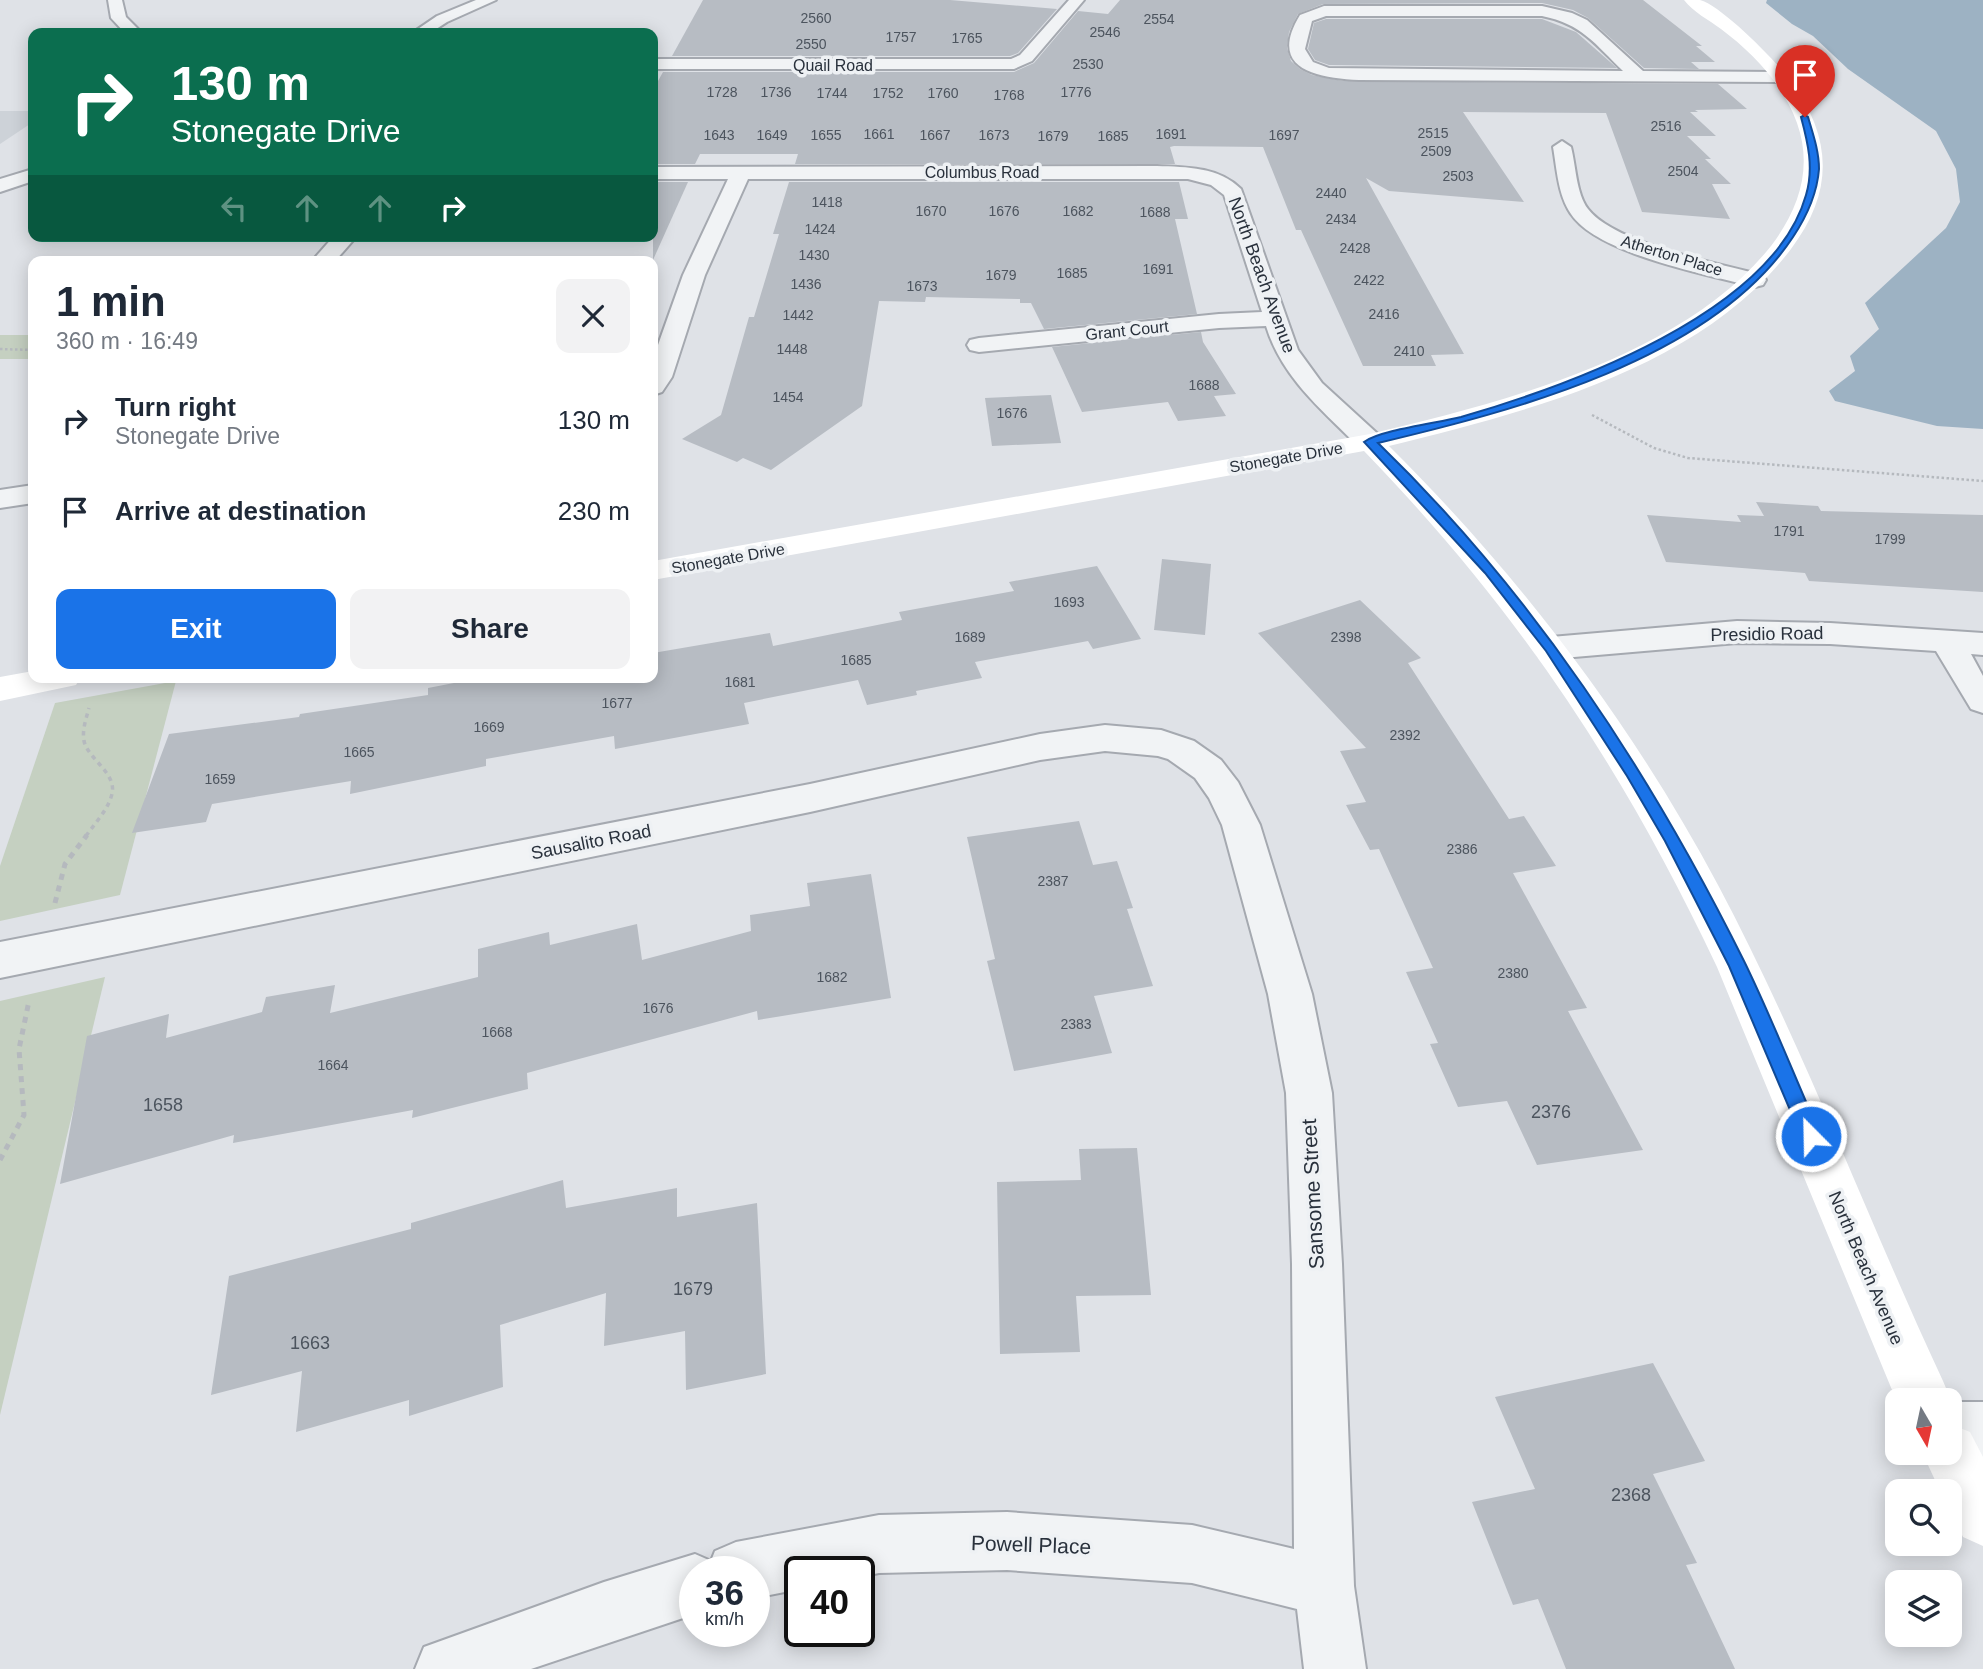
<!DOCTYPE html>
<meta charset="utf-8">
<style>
body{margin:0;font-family:Helvetica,sans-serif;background:#f2f2f3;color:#1f2937;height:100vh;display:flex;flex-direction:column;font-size:26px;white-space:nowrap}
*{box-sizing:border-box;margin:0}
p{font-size:23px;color:#747a83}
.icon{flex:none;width:38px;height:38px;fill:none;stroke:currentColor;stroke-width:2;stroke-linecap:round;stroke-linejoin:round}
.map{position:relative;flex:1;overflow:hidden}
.side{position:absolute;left:28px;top:256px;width:630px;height:427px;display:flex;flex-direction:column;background:#fff;border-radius:14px;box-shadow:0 4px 18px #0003}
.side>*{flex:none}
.guide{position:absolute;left:28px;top:28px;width:630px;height:214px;border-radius:14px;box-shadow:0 4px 18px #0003;background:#0b6e4f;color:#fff;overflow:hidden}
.needle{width:46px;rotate:171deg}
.fabs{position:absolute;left:1885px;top:1388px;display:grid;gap:14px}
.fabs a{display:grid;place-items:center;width:77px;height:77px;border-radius:14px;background:#fff;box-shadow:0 4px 18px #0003;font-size:35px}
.speed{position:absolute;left:679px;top:1556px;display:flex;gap:14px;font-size:35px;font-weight:700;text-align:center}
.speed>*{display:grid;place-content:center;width:91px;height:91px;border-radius:50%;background:#fff;box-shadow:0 4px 18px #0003;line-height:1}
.speed small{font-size:18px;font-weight:400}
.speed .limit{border:4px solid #111;border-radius:10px;background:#fff;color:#111}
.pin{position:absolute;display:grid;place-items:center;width:60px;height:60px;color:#fff;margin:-72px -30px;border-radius:50% 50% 50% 0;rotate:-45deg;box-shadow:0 0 7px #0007}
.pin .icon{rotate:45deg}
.me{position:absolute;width:77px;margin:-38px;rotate:337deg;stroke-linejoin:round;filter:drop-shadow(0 0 5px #0008)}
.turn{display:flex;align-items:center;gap:24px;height:147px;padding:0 28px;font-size:32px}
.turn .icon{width:91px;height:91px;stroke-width:2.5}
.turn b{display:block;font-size:49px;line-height:60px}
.lanes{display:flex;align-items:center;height:66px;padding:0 28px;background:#0003;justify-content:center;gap:35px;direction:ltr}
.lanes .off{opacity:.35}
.round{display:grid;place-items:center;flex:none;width:74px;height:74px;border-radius:14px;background:#f2f2f3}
.overview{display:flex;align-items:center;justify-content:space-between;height:119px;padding:0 28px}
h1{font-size:42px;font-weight:700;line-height:52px}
.cta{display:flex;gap:14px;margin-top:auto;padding:14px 28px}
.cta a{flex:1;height:80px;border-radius:14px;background:#1a73e8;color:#fff;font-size:28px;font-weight:700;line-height:80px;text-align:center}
.cta a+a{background:#f2f2f3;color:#1f2937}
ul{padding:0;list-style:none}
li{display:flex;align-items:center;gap:21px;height:91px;padding:0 28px}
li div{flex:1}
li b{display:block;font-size:26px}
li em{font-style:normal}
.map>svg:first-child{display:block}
.built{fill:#cdd2d8}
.green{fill:#c5d0c1}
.water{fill:#9db2c3}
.building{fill:#b7bcc3}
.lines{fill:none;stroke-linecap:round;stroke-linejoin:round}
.street-casing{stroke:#a5a9b0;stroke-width:4}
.path-far2{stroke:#b5b9be;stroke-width:2.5;stroke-dasharray:2.5 2.5;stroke-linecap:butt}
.path-far1{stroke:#b5b9be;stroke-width:3.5;stroke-dasharray:4.5 4.5;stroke-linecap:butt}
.path{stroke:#b5b9be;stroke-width:5;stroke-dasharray:6 6;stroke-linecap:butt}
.street{fill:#f1f3f5;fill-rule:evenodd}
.secondary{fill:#fff;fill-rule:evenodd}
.route{fill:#1a73e8;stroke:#114b97;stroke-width:2}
.labels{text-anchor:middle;stroke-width:7;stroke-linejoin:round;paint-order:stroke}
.number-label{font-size:14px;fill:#4c545e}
.far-street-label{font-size:16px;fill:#29313c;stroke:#eef1f4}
.street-label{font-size:18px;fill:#29313c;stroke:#eef1f4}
.near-number-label{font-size:18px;fill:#4c545e}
.near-street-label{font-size:21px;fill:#29313c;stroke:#eef1f4}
</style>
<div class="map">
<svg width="1983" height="1669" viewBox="0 0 1983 1669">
<rect width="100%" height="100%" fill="#dfe2e7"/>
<path class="built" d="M 0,111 L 33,111 L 33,122 L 0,144 Z"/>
<g class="green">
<rect x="0" y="335" width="33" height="24"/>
<path d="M 176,681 L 120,895 L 0,921 L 0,866 L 55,703 Z"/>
<path d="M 105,977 L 0,1415 L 0,1001 Z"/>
</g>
<path class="water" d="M 1767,0 L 1983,0 L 1983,429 L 1937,426 L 1835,401 L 1829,391 L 1855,371 L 1850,356 L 1879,329 L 1865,303 L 1946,228 L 1960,202 L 1956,169 L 1936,131 L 1848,69 L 1813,36 L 1792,24 L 1766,3 Z"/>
<g class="building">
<path d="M 703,0 L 950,0 L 1057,9 L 1018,53 L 1010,56 L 672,56 Z"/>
<path d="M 1120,0 L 1643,0 L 1702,46 L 1696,46 L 1715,62 L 1691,62 L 1699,69 L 1644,68 L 1588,18 L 1573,10 L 1542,3 L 1323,4 L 1298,14 L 1289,32 L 1287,48 L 1291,61 L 1300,69 L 1312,75 L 1343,81 L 1718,84 L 1747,109 L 1695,110 L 1698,112 L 1690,112 L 1716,136 L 1687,136 L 1711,159 L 1705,159 L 1731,184 L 1712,184 L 1730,219 L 1642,212 L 1606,113 L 1463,112 L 1524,202 L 1389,191 L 1366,178 L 1464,354 L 1431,355 L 1436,366 L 1363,366 L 1301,230 L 1296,230 L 1263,147 L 1174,146 L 1170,147 L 1175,164 L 795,164 L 798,154 L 700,154 L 695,164 L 653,164 L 653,90 L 663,72 L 1014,72 L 1034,63 L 1078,11 L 1108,14 Z"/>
<path d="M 1326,19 L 1542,19 L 1576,32 L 1617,68 L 1329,65 L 1315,60 L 1308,49 L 1314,23 Z"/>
<path d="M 653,182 L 688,182 L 653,260 Z"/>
<path d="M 789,182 L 1179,182 L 1188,219 L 1175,219 L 1197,314 L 1044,329 L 1031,303 L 1020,303 L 1020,299 L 926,297 L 925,302 L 879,301 L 862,406 L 771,470 L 743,458 L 737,462 L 682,439 L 721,415 L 749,317 L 754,317 L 779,234 L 773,234 Z"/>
<path d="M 1201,332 L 1203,342 L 1236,394 L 1214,396 L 1226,416 L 1178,421 L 1168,402 L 1082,412 L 1052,347 Z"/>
<path d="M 1051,395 L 1061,443 L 992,446 L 985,398 Z"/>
<path d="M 1756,502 L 1818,506 L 1821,511 L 1983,515 L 1983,592 L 1809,581 L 1805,573 L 1666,562 L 1647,515 L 1741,522 L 1737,515 L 1764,516 Z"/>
<path d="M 1162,559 L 1211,564 L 1205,635 L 1154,630 Z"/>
<path d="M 1097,566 L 1141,639 L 1093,649 L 1088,641 L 975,662 L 982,678 L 916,691 L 917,695 L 867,705 L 858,680 L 744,703 L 749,724 L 615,749 L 614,736 L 486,759 L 486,766 L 350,794 L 351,781 L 212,804 L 206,822 L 132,833 L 169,734 L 299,717 L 300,714 L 428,695 L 428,688 L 485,677 L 653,677 L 653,653 L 770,633 L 773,646 L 902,620 L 899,612 L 1014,591 L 1009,582 Z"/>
<path d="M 1360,600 L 1421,658 L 1408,663 L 1509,819 L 1524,816 L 1556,866 L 1513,873 L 1587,1008 L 1568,1011 L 1643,1150 L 1537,1165 L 1507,1101 L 1458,1107 L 1430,1044 L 1438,1043 L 1406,972 L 1433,968 L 1379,849 L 1370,850 L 1346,805 L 1366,802 L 1340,751 L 1366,748 L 1258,633 Z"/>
<path d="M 1079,821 L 1093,865 L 1117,861 L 1133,908 L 1127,909 L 1153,986 L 1094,996 L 1112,1053 L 1014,1071 L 987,961 L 995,959 L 967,837 Z"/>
<path d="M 871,874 L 891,998 L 758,1020 L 757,1011 L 527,1073 L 528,1089 L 412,1118 L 413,1110 L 233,1143 L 234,1135 L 60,1184 L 87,1036 L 169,1014 L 166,1038 L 262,1012 L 266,997 L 335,985 L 330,1013 L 478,977 L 478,949 L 549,932 L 550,945 L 637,924 L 642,960 L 751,931 L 750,915 L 810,906 L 807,883 Z"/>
<path d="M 1137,1148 L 1151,1295 L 1076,1296 L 1080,1352 L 1000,1354 L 997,1182 L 1081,1180 L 1079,1149 Z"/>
<path d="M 563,1180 L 566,1208 L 677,1188 L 677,1217 L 757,1203 L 766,1374 L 686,1390 L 685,1331 L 604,1346 L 606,1293 L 500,1325 L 503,1387 L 409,1416 L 409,1400 L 296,1432 L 302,1371 L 211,1395 L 229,1276 L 411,1229 L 411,1223 Z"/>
<path d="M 1653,1363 L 1705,1461 L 1653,1474 L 1697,1563 L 1686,1565 L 1735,1669 L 1566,1669 L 1538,1599 L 1513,1605 L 1472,1502 L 1535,1489 L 1495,1397 Z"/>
</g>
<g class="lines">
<g class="street-casing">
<g id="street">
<path d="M 108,0 L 122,0 L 126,17 L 142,33 L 125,33 L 111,18 Z"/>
<path d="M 476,0 L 496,0 L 447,22 L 430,33 L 412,33 L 437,16 Z"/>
<path d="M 1069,0 L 1084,0 L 1032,61 L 1014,69 L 653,69 L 653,59 L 1011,59 L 1020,55 Z"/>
<path d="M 1324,6 L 1542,6 L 1572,13 L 1587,20 L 1643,71 L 1779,72 L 1787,77 L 1779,82 L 1359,80 C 1316,78 1267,69 1300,15 ZM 1326,16 L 1542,16 C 1582,24 1595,44 1623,71 L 1329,68 L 1313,62 L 1305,49 L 1312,21 Z"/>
<path d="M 1562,141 L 1571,147 C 1576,166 1576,193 1588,209 C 1615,244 1720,264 1763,275 L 1766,280 L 1763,285 L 1755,287 C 1709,275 1597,254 1571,214 C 1558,195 1557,170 1553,147 Z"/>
<path d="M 1157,166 C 1187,167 1219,167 1241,189 L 1298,350 L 1322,383 L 1380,436 L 1384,442 L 1380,448 L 1370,450 L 1360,448 C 1323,411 1282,378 1266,326 L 1219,328 L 979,352 L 970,350 L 967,345 L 970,340 L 979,338 L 1219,314 L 1262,312 L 1224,195 L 1211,185 L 1188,179 L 748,179 L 705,275 L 672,377 L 662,392 L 653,395 L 653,359 L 683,275 L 728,179 L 653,179 L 653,167 Z"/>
<path d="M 33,169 L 33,181 L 0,192 L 0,179 Z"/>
<path d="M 334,236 L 357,236 L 335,261 L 312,261 Z"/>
<path d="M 33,485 L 33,503 L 0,508 L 0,490 Z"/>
<path d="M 1737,621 L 1830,623 L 1983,633 L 1983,655 L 1971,654 L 1983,676 L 1983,713 L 1971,709 L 1936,651 L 1830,644 L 1737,643 L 1551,659 L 1539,656 L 1534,648 L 1539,640 L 1551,637 Z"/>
<path d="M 1105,725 L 1161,730 L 1194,741 L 1221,760 L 1238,782 L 1260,825 L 1312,994 L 1332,1093 L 1342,1264 L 1354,1586 L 1366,1669 L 1304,1669 L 1297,1609 L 1192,1583 L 1007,1570 L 879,1573 L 859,1577 L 859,1572 L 800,1572 L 800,1589 L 754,1598 L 754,1572 L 695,1572 L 695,1614 L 531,1669 L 415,1669 L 424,1647 L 604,1582 L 695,1554 L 711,1561 L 715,1551 L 736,1542 L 879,1515 L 1007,1512 L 1192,1525 L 1294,1549 L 1292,1264 L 1286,1093 L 1268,994 L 1222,825 L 1209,798 L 1195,778 L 1168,759 L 1158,756 L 1105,751 L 1040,760 L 810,812 L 0,978 L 0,942 L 810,784 L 1040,734 Z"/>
<path d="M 1950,1402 L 1983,1402 L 1983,1458 L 1950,1458 L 1937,1452 L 1950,1452 Z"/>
</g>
</g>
<g class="path-far2">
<path d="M 0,349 L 33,350"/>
<path d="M 1592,415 L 1654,448 L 1688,458 L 1983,481"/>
</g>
<path class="path-far1" d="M 86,836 C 95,823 108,810 112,794 C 117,773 88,759 84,741 C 82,730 86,719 89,708"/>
<g class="path">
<path d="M 55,903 L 65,864 L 87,835"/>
<path d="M 0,1160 L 24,1115 L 19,1049 L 29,1001"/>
</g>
<use href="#street" class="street"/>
<g class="secondary">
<path d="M 1684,0 C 1688,0 1695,0 1700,0 C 1722,6 1776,61 1790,80 C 1833,138 1834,192 1791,249 C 1701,368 1527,412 1389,446 C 1520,576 1631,722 1718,885 C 1803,1045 1866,1216 1943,1381 L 1951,1400 L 1950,1404 L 1950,1400 L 1897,1402 L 1717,967 C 1623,768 1517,609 1364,451 L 653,580 L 653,561 L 1370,434 C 1502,403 1684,356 1771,246 C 1799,209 1813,168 1797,123 C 1783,84 1753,53 1721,29 C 1709,20 1693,12 1684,0 Z"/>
<path d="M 33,671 L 33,677 L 81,677 L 76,685 L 0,701 L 0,677 Z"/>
<path d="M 1950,1424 L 1970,1432 L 1983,1457 L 1983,1546 L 1963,1537 L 1950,1511 L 1950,1491 L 1940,1491 L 1922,1452 L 1950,1452 Z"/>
</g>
</g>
<path class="route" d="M 1805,115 L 1808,117 C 1813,134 1819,151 1819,169 C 1817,195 1807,216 1793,237 C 1712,360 1513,411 1378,443 C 1532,592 1649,770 1744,961 C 1772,1018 1795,1078 1821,1136 L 1818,1143 L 1811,1145 L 1804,1143 L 1729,966 L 1665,841 L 1627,776 L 1546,651 L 1485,573 L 1364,442 C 1380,430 1438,423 1461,417 C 1568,386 1773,313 1806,195 C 1814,168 1808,143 1801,117 Z"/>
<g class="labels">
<g class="number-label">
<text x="816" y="23">2560</text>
<text x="1159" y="24">2554</text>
<text x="1105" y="37">2546</text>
<text x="901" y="42">1757</text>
<text x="967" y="43">1765</text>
<text x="811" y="49">2550</text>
<text x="1088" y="69">2530</text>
<text x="722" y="97">1728</text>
<text x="776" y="97">1736</text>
<text x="1076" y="97">1776</text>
<text x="832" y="98">1744</text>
<text x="888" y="98">1752</text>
<text x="943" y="98">1760</text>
<text x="1009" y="100">1768</text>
<text x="1666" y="131">2516</text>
<text x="1433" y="138">2515</text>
<text x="879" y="139">1661</text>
<text x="1171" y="139">1691</text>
<text x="719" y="140">1643</text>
<text x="772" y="140">1649</text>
<text x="826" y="140">1655</text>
<text x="935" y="140">1667</text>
<text x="994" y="140">1673</text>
<text x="1284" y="140">1697</text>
<text x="1053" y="141">1679</text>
<text x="1113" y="141">1685</text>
<text x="1436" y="156">2509</text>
<text x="1683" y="176">2504</text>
<text x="1458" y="181">2503</text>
<text x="1331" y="198">2440</text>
<text x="827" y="207">1418</text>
<text x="931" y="216">1670</text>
<text x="1004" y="216">1676</text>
<text x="1078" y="216">1682</text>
<text x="1155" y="217">1688</text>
<text x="1341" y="224">2434</text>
<text x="820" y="234">1424</text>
<text x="1355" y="253">2428</text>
<text x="814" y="260">1430</text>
<text x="1158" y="274">1691</text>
<text x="1072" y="278">1685</text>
<text x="1001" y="280">1679</text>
<text x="1369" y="285">2422</text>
<text x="806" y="289">1436</text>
<text x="922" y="291">1673</text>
<text x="1384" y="319">2416</text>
<text x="798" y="320">1442</text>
<text x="792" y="354">1448</text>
<text x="1409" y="356">2410</text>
<text x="1204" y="390">1688</text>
<text x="788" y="402">1454</text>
<text x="1012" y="418">1676</text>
<text x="1789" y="536">1791</text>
<text x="1890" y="544">1799</text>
<text x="1069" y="607">1693</text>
<text x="970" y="642">1689</text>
<text x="1346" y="642">2398</text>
<text x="856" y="665">1685</text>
<text x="740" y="687">1681</text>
<text x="617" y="708">1677</text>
<text x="489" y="732">1669</text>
<text x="1405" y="740">2392</text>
<text x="359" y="757">1665</text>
<text x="220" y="784">1659</text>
<text x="1462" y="854">2386</text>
<text x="1053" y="886">2387</text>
<text x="1513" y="978">2380</text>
<text x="832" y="982">1682</text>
<text x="658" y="1013">1676</text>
<text x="1076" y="1029">2383</text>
<text x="497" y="1037">1668</text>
<text x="333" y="1070">1664</text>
</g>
<g class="far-street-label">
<text x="833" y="71">Quail Road</text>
<text x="982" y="178">Columbus Road</text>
<text transform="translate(1672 255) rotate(17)" y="6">Atherton Place</text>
<text transform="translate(1127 330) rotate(-6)" y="6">Grant Court</text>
<text transform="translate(1286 457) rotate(-10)" y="6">Stonegate Drive</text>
<text transform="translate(728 558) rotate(-10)" y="6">Stonegate Drive</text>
</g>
<g class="street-label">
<text transform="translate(1262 275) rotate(70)" y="6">North Beach Avenue</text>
<text transform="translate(1767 634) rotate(-1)" y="6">Presidio Road</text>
<text transform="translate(591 842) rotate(-11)" y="6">Sausalito Road</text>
<text transform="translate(1866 1268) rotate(67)" y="6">North Beach Avenue</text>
</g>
<g class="near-number-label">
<text x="163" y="1111">1658</text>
<text x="1551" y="1118">2376</text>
<text x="693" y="1295">1679</text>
<text x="310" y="1349">1663</text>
<text x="1631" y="1501">2368</text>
</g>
<g class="near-street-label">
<text transform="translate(1313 1194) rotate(-93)" y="7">Sansome Street</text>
<text transform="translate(1031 1545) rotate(2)" y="7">Powell Place</text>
</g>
</g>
</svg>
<div class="fabs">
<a><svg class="needle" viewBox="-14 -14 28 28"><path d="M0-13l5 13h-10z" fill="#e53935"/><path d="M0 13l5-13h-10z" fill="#747a83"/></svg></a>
<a><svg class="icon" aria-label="search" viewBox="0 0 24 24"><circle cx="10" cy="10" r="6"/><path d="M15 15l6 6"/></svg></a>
<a><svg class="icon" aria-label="layers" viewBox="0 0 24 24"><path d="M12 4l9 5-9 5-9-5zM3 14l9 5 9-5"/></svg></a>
</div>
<div class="speed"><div>36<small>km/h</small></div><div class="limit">40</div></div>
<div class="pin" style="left:1805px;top:117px;background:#d93025"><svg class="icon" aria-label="arrive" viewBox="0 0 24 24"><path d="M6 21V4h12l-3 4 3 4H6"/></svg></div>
<svg class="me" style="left:1811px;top:1136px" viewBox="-20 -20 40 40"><circle r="17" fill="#1a73e8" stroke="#fff" stroke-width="3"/><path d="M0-11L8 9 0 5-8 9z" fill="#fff"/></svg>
<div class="guide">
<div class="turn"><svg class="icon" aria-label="right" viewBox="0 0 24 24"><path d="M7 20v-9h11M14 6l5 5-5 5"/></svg><div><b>130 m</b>Stonegate Drive</div></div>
<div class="lanes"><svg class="icon off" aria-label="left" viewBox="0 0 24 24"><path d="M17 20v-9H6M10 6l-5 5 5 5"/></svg><svg class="icon off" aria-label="ahead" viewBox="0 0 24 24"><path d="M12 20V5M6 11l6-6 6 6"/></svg><svg class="icon off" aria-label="ahead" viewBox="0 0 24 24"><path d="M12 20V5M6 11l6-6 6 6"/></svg><svg class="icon" aria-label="right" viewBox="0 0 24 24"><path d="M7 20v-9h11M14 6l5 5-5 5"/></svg></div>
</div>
<section class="side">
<div class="overview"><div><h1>1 min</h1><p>360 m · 16:49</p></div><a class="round"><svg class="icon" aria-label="close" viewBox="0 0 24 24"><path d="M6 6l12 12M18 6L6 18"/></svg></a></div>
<ul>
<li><svg class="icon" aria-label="right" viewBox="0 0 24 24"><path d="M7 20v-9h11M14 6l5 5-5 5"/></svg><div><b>Turn right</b><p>Stonegate Drive</p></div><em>130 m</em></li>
<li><svg class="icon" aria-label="arrive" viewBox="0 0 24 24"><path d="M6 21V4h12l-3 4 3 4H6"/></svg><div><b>Arrive at destination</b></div><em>230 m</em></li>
</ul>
<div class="cta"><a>Exit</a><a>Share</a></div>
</section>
</div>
